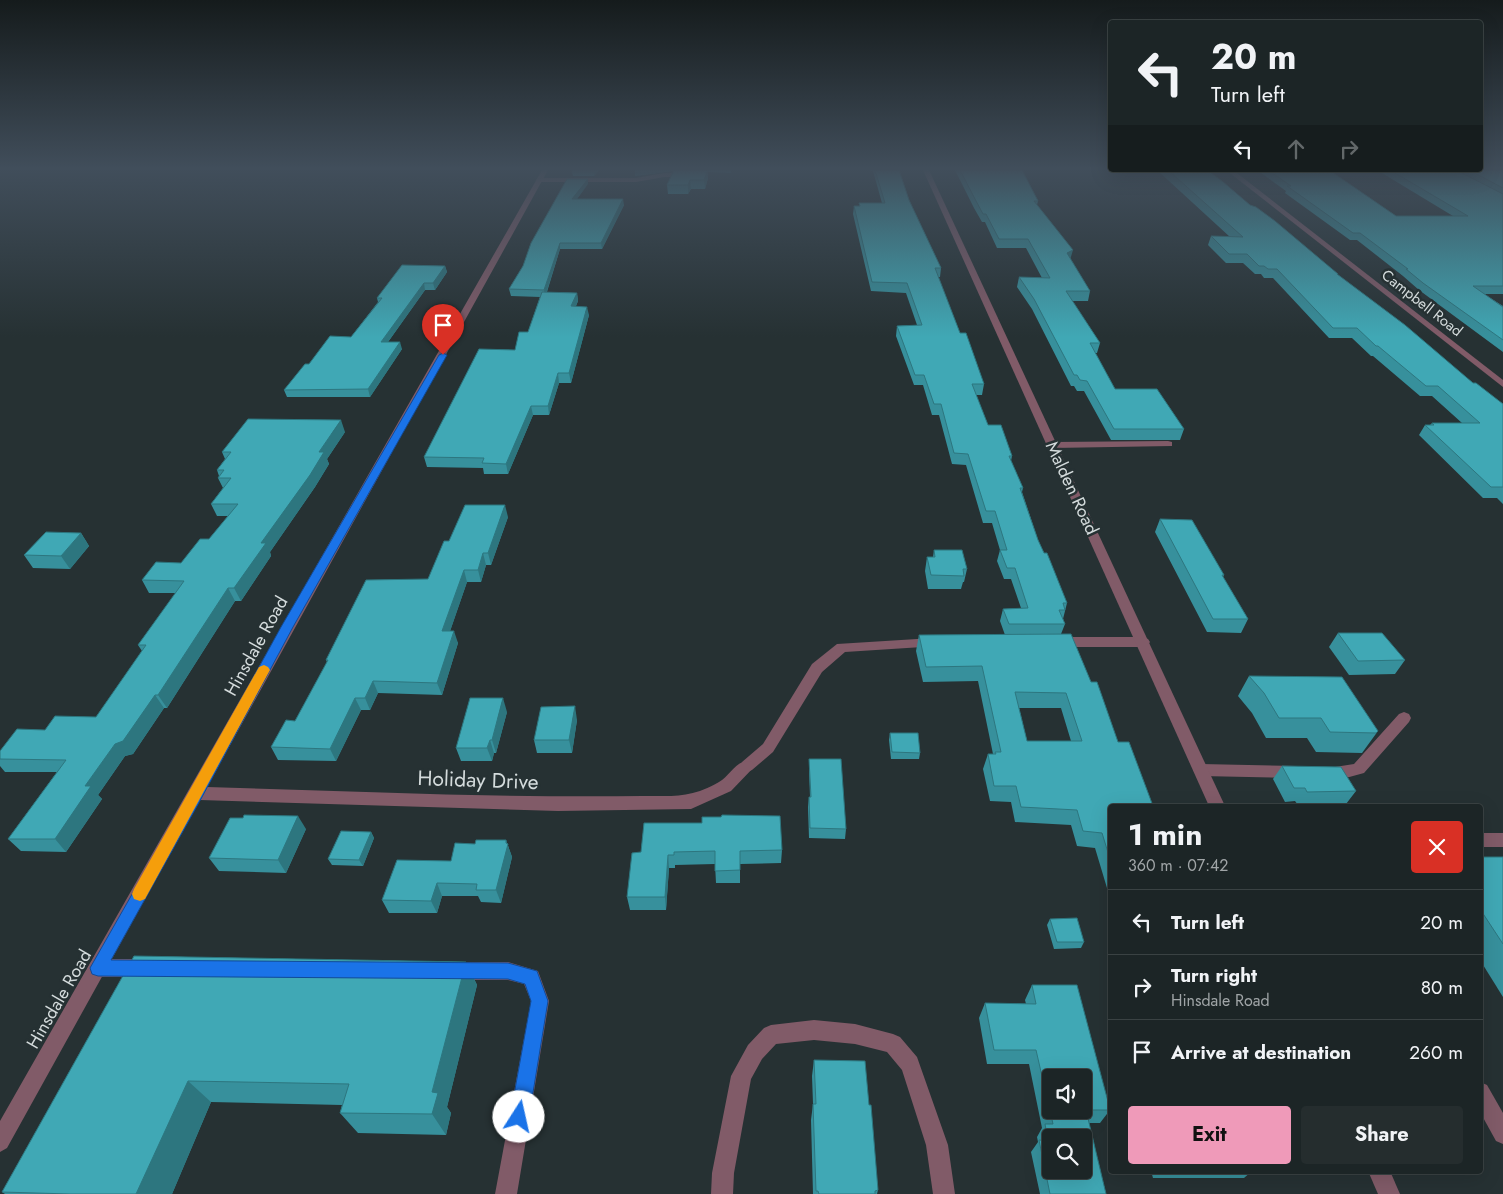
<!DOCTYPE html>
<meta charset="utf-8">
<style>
body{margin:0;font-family:Jost,sans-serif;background:#252d2e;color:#f1f3f6;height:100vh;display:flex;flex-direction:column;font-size:19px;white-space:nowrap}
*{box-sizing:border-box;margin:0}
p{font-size:16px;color:#a0a5a7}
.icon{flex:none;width:28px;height:28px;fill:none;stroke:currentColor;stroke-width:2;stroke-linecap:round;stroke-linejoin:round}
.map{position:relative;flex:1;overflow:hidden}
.drawer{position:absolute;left:1108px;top:804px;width:375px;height:370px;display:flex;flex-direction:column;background:#1c2526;border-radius:5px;box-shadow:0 5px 20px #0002,0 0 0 1px #3a4243}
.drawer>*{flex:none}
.banner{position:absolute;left:1108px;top:20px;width:375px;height:152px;border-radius:5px;box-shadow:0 5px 20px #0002,0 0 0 1px #3a4243;background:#1c2526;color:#f1f3f6;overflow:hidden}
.buttons{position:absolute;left:1042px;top:1069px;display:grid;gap:10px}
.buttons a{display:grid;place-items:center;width:50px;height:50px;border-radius:5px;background:#1c2526;box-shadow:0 5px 20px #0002,0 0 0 1px #3a4243;font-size:25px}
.pin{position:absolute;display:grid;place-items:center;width:42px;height:42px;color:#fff;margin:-51px -21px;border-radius:50% 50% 50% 0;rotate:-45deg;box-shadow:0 0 5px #0007}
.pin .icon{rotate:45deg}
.me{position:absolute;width:55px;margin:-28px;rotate:10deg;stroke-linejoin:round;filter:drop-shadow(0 0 4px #0008)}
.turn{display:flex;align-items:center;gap:18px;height:105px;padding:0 20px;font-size:22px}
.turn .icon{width:65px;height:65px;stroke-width:2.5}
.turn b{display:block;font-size:35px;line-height:42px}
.lanes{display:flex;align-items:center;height:48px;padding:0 20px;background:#0003;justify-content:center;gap:25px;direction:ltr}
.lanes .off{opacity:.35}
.round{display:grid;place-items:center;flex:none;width:52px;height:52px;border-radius:5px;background:#252d2e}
.summary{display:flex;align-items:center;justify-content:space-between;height:85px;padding:0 20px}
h1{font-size:30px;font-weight:700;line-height:38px}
.button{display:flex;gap:10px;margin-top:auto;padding:10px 20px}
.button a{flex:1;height:58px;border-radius:5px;background:#ef9ab9;color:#111;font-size:20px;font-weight:700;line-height:58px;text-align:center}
.button a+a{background:#252d2e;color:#f1f3f6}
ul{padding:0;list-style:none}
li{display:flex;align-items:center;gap:15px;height:65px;padding:0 20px;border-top:1px solid #3a4243}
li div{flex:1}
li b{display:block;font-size:19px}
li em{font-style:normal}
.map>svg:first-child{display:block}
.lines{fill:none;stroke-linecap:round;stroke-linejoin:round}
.service{fill:#815b68;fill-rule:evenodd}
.minor{fill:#815b68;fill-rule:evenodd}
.tertiary{fill:#815b68;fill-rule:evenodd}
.wall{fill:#37909c;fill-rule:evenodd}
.shaded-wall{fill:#2d767f}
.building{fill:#40a8b5;stroke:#2d767f;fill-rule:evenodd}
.route{fill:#1a73e8;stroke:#114b97}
.slow{fill:#f59e0b}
.labels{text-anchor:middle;stroke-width:5;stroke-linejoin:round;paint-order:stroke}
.far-street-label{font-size:15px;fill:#d4dbdc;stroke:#263133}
.street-label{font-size:18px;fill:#d4dbdc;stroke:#263133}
.near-street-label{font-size:21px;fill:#d4dbdc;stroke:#263133}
</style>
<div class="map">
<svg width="1503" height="1194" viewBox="0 0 1503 1194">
<rect width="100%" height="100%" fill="#263133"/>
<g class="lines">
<g class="service">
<path d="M 664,173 L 689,173 L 692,175 L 689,177 L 664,177 L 636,182 L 539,182 L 536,180 L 539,178 L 636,178 Z"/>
<path d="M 1168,441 L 1172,442 L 1172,446 L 1053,448 L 1048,445 L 1053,442 Z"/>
<path d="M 1058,637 L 1143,637 L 1148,639 L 1150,642 L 1148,645 L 1143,647 L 1058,647 L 1053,645 L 1051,642 L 1053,639 Z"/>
<path d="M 933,638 L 938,640 L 940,643 L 938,646 L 845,652 L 822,672 L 773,752 L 752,770 L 747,772 L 742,770 L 739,766 L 742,762 L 763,744 L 812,664 L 837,644 Z"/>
<path d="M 1404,712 L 1409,714 L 1411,718 L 1409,722 L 1364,773 L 1342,779 L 1322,777 L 1319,773 L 1322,769 L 1354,764 L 1399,714 Z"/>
<path d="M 1201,764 L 1295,766 L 1300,768 L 1303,772 L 1300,776 L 1295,778 L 1201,776 L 1196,774 L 1193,770 L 1196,766 Z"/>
<rect x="1480" y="833" width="23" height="14"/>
<path d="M 98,959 L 143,959 L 149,962 L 152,968 L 149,974 L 143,977 L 98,977 L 92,974 L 89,968 L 92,962 Z"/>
<path d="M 455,962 L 508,962 L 538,971 L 549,1001 L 517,1194 L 495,1194 L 531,1001 L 524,984 L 508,980 L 455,980 L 449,977 L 446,971 L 449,965 Z"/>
<path d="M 814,1020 L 855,1024 L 893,1034 L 900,1037 L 917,1057 L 948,1145 L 955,1194 L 933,1194 L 926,1145 L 902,1070 L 887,1052 L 855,1044 L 814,1040 L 776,1044 L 762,1059 L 751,1079 L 734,1173 L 733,1194 L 711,1194 L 712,1173 L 731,1076 L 748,1045 L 764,1028 L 771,1025 Z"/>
<path d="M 1480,1082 L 1487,1085 L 1503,1113 L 1503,1144 L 1496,1141 L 1480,1112 Z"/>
</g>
<g class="minor">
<path d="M 542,170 L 548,170 L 207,787 C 352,791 497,798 643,796 C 673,796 692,798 719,782 C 730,776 738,757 752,762 L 755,766 L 731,791 L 691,809 L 558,811 L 200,800 L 7,1148 L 0,1152 L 0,1121 Z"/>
<path d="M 1226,170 L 1233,170 L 1503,380 L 1503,387 Z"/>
</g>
<g class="tertiary">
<path d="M 923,170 L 929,170 L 1225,806 L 1209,806 Z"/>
<path d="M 1368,1171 L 1390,1171 L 1400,1194 L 1378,1194 Z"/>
</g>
</g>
<g class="wall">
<path d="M 573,170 L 599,170 L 594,176 L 573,176 L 572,172 Z"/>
<path d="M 635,170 L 731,170 L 731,173 L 708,172 L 708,178 L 705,189 L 691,189 L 688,194 L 668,194 L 667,185 L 673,171 L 635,176 Z"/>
<path d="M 868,170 L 899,170 L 909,200 L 941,268 L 940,277 L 938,277 L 960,333 L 984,384 L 982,395 L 976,395 L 988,425 L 1012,456 L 1011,461 L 1023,488 L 1022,492 L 1038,540 L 1067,603 L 1063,619 L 1065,624 L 1061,634 L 1110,806 L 1110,898 L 1095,848 L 1077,846 L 1071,825 L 1015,822 L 1011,802 L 990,801 L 983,769 L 988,754 L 993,754 L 978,681 L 923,682 L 916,651 L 919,635 L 1005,635 L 1000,621 L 1003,609 L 1021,608 L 1011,579 L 1004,579 L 997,561 L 1000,550 L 992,523 L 983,523 L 966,465 L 952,464 L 939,415 L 932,415 L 923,385 L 914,385 L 896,336 L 897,326 L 917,325 L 906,293 L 871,291 L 853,214 L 854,206 L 859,206 L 859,203 L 882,203 L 873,171 ZM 1019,708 L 1061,708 L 1071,741 L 1027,741 Z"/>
<path d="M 955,170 L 1022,170 L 1038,201 L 1037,205 L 1090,291 L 1088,301 L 1072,301 L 1100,343 L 1097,353 L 1095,353 L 1115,389 L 1184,429 L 1180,440 L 1111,440 L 1084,391 L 1077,391 L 1074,386 L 1071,386 L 1032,309 L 1017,287 L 1019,277 L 1042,278 L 1026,248 L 997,248 L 985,222 L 982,222 L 974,208 Z"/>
<path d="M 1157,170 L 1207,170 L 1250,205 L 1338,274 L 1338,275 L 1473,383 L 1503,404 L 1503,504 L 1497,498 L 1483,498 L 1419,435 L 1425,425 L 1430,425 L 1432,423 L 1462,423 L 1432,396 L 1420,396 L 1373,356 L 1371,356 L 1352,338 L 1329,338 L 1273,278 L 1264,278 L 1261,274 L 1255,274 L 1243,263 L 1226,263 L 1208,245 L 1211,236 L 1230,237 Z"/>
<path d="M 1257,170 L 1329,170 L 1396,216 L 1453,216 L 1377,170 L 1503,170 L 1503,294 L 1484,294 L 1503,306 L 1503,352 L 1419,290 L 1403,276 L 1357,240 L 1350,240 L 1285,193 L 1286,191 Z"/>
<path d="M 588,184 L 577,199 L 624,205 L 602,249 L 560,249 L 547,292 L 577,293 L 578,301 L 576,306 L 589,315 L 571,383 L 559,383 L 549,415 L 533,415 L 508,474 L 484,474 L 483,468 L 427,467 L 424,457 L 515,350 L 528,332 L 540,297 L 511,296 L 509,289 L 523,266 Z"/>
<path d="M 445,266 L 447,272 L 435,290 L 425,290 L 388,342 L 402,349 L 370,397 L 287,397 L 284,390 L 309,364 L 351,337 L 378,302 L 377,298 Z"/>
<path d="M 345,432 L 327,459 L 329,464 L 315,487 L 270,552 L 271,556 L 241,601 L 235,601 L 167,708 L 164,708 L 133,754 L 125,756 L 98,795 L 102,799 L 66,852 L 21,851 L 8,839 L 57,772 L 5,772 L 0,766 L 0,751 L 45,730 L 96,717 L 142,651 L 138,645 L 176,593 L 149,593 L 142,580 L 181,563 L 209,539 L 228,516 L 217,516 L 211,504 L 223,488 L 218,478 L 219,476 L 217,470 L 225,459 L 222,452 Z"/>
<path d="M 508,517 L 491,565 L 486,565 L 481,582 L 467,582 L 450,631 L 458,643 L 442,695 L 378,693 L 370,710 L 361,710 L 336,761 L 278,760 L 271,747 L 295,721 L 327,662 L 326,660 L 428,579 L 449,541 Z"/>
<path d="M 1160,519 L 1224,575 L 1223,577 L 1248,619 L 1241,633 L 1207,632 L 1155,532 Z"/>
<path d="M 81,533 L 89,546 L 70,569 L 33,568 L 24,555 Z"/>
<path d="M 934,550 L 967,569 L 964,582 L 963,582 L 961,589 L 928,589 L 925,571 L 927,557 L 933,557 Z"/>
<path d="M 1338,633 L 1405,660 L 1395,674 L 1349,675 L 1329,647 Z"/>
<path d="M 1249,676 L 1378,731 L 1362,753 L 1316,752 L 1307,738 L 1266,738 L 1252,713 L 1238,696 Z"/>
<path d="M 507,712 L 496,753 L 494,753 L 492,761 L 461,761 L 456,748 Z"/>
<path d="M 577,720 L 572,753 L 537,753 L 534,740 Z"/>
<path d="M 890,733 L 920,753 L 919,759 L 891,759 L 889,740 Z"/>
<path d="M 809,759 L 846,829 L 845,839 L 809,838 L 808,807 L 809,797 L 810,797 L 809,769 Z"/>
<path d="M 1282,766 L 1356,791 L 1346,804 L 1298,805 L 1295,801 L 1285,802 L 1273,779 Z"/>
<path d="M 644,823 L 782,850 L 781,863 L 740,864 L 740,883 L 716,883 L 715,864 L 675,865 L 675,868 L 669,868 L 666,910 L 630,910 L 627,897 L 641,852 Z"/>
<path d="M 306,829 L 286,873 L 219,871 L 209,858 Z"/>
<path d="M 371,832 L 374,838 L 363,866 L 332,865 L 328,859 Z"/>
<path d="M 506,840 L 512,857 L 501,903 L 481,902 L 478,896 L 442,896 L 437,913 L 389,913 L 382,900 L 451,861 L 475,844 Z"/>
<path d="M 1480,857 L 1503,857 L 1503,997 L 1480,960 Z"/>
<path d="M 1050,919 L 1084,942 L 1081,948 L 1054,949 L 1047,925 Z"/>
<path d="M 134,956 L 466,962 L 477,985 L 447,1107 L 451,1113 L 446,1135 L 358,1133 L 340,1113 L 342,1105 L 211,1102 L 172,1194 L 5,1194 L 2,1192 Z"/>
<path d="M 1032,985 L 1110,1110 L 1100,1123 L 1089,1123 L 1106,1194 L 1040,1194 L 1031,1152 L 1038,1142 L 1037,1137 L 1042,1128 L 1029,1064 L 987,1064 L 979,1018 L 985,1003 L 1026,1004 L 1025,1000 Z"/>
<path d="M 814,1060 L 869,1105 L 878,1190 L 877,1194 L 813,1194 L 811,1120 L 813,1104 L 812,1076 Z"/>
<path d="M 1151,1171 L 1252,1171 L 1244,1178 L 1153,1178 Z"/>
</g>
<g class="shaded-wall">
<path d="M 595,170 L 599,170 L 594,176 L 594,172 Z"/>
<path d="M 635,170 L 670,170 L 670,171 L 635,176 Z"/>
<path d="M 708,170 L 708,178 L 705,189 L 704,180 Z"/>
<path d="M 588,179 L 588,184 L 573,204 L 572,199 Z"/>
<path d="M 690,180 L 691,189 L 688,194 L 688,185 Z"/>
<path d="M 623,199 L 624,205 L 602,249 L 601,243 Z"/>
<path d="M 560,243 L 560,249 L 545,297 L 544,290 Z"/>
<path d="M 1073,250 L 1070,260 L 1067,253 Z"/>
<path d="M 445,266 L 447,272 L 435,290 L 433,283 Z"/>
<path d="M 424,283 L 425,290 L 383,349 L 381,342 Z"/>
<path d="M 577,293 L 578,301 L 572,315 L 571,306 Z"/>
<path d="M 587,307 L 589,315 L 571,383 L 569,373 Z"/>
<path d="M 400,342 L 402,349 L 370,397 L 368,389 Z"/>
<path d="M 558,373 L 559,383 L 549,415 L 548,406 Z"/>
<path d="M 531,406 L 533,415 L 508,474 L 506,464 Z"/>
<path d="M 341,420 L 345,432 L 327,459 L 329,464 L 315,487 L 270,552 L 271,556 L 241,601 L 234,588 L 261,543 L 319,452 Z"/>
<path d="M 505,505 L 508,517 L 491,565 L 488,553 Z"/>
<path d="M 81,533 L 89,546 L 70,569 L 61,556 Z"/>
<path d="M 483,553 L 486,565 L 481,582 L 478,570 Z"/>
<path d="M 464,570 L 467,582 L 446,643 L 442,631 Z"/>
<path d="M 228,588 L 235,601 L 167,708 L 158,695 Z"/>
<path d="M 454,631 L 458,643 L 442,695 L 437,683 Z"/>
<path d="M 373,681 L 378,693 L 370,710 L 365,698 Z"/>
<path d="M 155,695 L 164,708 L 133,754 L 125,756 L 98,795 L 102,799 L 66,852 L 55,839 L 85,786 L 115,744 Z"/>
<path d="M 355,698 L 361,710 L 336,761 L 330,749 Z"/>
<path d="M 503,698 L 507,712 L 496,753 L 492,740 Z"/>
<path d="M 575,706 L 577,720 L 572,753 L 569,740 Z"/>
<path d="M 490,740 L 494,753 L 492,761 L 487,748 Z"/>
<path d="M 298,816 L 306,829 L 286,873 L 278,860 Z"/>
<path d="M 371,832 L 374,838 L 363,866 L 359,860 Z"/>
<path d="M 506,840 L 512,857 L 501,903 L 496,890 Z"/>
<path d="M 668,855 L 669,868 L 666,910 L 665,897 Z"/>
<path d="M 437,883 L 442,896 L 437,913 L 431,901 Z"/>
<path d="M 466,962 L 477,985 L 447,1107 L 451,1113 L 446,1135 L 432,1114 L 432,1092 Z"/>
<path d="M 188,1081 L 211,1102 L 172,1194 L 136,1194 Z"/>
</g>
<g class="building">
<path d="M 573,170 L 595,170 L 594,172 L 572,172 Z"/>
<path d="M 674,170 L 708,170 L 704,180 L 690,180 L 688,185 L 667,185 Z"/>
<path d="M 875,170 L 899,170 L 909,200 L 941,268 L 935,268 L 960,333 L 966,333 L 984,384 L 972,384 L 988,425 L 1001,425 L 1012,456 L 1009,456 L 1023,488 L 1020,488 L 1038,540 L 1044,553 L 1047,553 L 1067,603 L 1063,603 L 1065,610 L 1059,610 L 1065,624 L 1009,624 L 1003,609 L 1028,608 L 1015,568 L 1007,568 L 1000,550 L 1007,550 L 995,511 L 986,511 L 968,454 L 954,453 L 941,404 L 934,404 L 924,375 L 915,375 L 897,326 L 922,325 L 907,283 L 872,282 L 854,206 L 860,206 L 859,203 L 885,203 Z"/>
<path d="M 960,170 L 1022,170 L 1038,201 L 1034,201 L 1073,250 L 1067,253 L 1090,291 L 1066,291 L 1100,343 L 1090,343 L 1115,389 L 1157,389 L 1184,429 L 1114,429 L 1087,381 L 1080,380 L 1077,375 L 1074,375 L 1034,299 L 1019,277 L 1050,278 L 1028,239 L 999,239 L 986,214 L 983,214 L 975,199 Z"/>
<path d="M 1168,170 L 1207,170 L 1222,181 L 1250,205 L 1256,207 L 1275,221 L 1338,274 L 1337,274 L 1405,325 L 1473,383 L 1476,383 L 1503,404 L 1503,487 L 1491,487 L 1425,425 L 1434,425 L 1432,423 L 1480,423 L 1438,386 L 1426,386 L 1378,346 L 1376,346 L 1357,328 L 1333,328 L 1277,269 L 1268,269 L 1264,266 L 1259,266 L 1247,254 L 1229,254 L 1211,236 L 1243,237 Z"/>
<path d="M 1268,170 L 1329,170 L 1396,216 L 1468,216 L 1390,170 L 1456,170 L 1503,194 L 1503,286 L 1473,286 L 1503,307 L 1503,340 L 1423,283 L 1406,269 L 1408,269 L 1360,233 L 1353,233 L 1287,186 L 1291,186 Z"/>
<path d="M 1469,170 L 1503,170 L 1503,188 Z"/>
<path d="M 567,179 L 588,179 L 572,199 L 623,199 L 601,243 L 560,243 L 544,290 L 509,289 L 523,266 L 531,243 Z"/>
<path d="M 402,265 L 445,266 L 433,283 L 424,283 L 381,342 L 400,342 L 368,389 L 284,390 L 305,364 L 309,364 L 330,336 L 351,337 L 382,298 L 377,298 Z"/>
<path d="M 542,292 L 577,293 L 571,306 L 587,307 L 569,373 L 558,373 L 548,406 L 531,406 L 506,464 L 482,463 L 484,458 L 424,457 L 479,349 L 515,350 L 519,332 L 528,332 Z"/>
<path d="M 248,419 L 341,420 L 319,452 L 324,452 L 310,475 L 261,543 L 266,543 L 234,588 L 228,588 L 158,695 L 155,695 L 123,741 L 115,744 L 85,786 L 91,786 L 55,839 L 8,839 L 66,760 L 0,759 L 0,751 L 17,729 L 45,730 L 55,716 L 96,717 L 146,645 L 138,645 L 184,581 L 142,580 L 156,562 L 181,563 L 200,539 L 209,539 L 238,504 L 211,504 L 231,478 L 218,478 L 224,470 L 217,470 L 231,452 L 222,452 Z"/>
<path d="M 465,505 L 505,505 L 488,553 L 483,553 L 478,570 L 464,570 L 442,631 L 454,631 L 437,683 L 373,681 L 365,698 L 355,698 L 330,749 L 271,747 L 286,720 L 295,721 L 328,660 L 326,660 L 366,580 L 428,579 L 444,541 L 449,541 Z"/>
<path d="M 1160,519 L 1192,520 L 1224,575 L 1222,575 L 1248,619 L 1213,619 Z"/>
<path d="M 46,532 L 81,533 L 61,556 L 24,555 Z"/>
<path d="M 934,550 L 962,550 L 967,569 L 963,569 L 964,576 L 931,575 L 927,557 L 935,557 Z"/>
<path d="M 1338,633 L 1382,633 L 1405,660 L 1358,661 Z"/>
<path d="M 1071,634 L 1091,682 L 1097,682 L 1118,742 L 1129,742 L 1153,806 L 1110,806 L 1110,859 L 1102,833 L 1083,831 L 1077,810 L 1021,807 L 1016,786 L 994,786 L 988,754 L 996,754 L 995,752 L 1001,752 L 982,666 L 926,667 L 919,635 ZM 1015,692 L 1066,693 L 1082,741 L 1027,741 Z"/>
<path d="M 1249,676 L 1342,677 L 1378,731 L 1376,733 L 1330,732 L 1321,718 L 1279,718 L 1264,693 Z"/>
<path d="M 470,698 L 503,698 L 492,740 L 490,740 L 487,748 L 456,748 Z"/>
<path d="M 575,706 L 569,740 L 534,740 L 541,707 Z"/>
<path d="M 890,733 L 918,733 L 920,753 L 892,752 Z"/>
<path d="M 809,759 L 841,759 L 846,829 L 810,828 L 809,797 L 811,797 Z"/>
<path d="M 1282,766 L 1341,767 L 1356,791 L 1307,792 L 1305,788 L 1294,788 Z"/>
<path d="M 244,815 L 298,816 L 278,860 L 209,858 L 230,818 L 243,818 Z"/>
<path d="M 722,815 L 780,816 L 782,850 L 740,851 L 740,870 L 715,871 L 715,851 L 674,852 L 674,855 L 668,855 L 665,897 L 627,897 L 632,853 L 641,852 L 644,823 L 702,823 L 702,817 L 721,817 Z"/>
<path d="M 341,831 L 371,832 L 359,860 L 328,859 Z"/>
<path d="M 476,840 L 506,840 L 506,843 L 508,844 L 496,890 L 476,890 L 477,884 L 437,883 L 431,901 L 382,900 L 397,860 L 451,861 L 455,843 L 475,844 Z"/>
<path d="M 1480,857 L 1503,857 L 1503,944 L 1480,909 Z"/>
<path d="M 1077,918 L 1084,942 L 1057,942 L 1050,919 Z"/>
<path d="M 134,956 L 466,962 L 432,1092 L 438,1093 L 432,1114 L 340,1113 L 349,1084 L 188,1081 L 136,1194 L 70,1194 L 2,1192 Z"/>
<path d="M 1032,985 L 1077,985 L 1110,1109 L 1110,1110 L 1086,1110 L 1106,1194 L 1050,1194 L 1039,1140 L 1048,1141 L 1045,1124 L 1053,1124 L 1036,1050 L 994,1050 L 985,1003 L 1036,1004 ZM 1051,1078 L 1084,1078 L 1084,1110 L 1051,1110 ZM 1051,1138 L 1084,1138 L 1084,1170 L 1051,1170 Z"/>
<path d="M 814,1060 L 865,1061 L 869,1105 L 871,1105 L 878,1190 L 875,1191 L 875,1194 L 819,1194 L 818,1191 L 816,1191 L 813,1104 L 816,1104 Z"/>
</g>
<linearGradient id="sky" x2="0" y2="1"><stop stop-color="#151b1c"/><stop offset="0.5" stop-color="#414e5b"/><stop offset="1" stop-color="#414e5b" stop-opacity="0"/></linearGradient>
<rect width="1503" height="337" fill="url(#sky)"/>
<path class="route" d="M 443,353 L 447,355 L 293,627 L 202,797 L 111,960 L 508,963 L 537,971 L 548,1001 L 529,1117 L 526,1123 L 519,1126 L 513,1123 L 510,1117 L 531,1001 L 525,984 L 508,979 L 98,976 L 92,974 L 90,968 L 192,789 L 281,627 L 439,355 Z"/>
<path class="slow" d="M 264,665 L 268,667 L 270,670 L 145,899 L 140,901 L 134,899 L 132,894 L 134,889 L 259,667 Z"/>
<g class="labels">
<g class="far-street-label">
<text transform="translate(1422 303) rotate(38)" y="5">Campbell Road</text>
</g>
<g class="street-label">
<text transform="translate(1072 488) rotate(65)" y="6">Malden Road</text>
<text transform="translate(256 646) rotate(-61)" y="6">Hinsdale Road</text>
<text transform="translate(59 999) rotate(-60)" y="6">Hinsdale Road</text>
</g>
<g class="near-street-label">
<text transform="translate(478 780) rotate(2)" y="7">Holiday Drive</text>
</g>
</g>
</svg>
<div class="buttons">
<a><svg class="icon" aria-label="sound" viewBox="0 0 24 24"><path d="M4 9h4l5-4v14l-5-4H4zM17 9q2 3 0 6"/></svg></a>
<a><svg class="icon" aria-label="search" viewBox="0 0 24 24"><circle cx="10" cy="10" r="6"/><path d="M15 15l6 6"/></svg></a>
</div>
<div class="pin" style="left:443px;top:355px;background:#d93025"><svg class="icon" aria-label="arrive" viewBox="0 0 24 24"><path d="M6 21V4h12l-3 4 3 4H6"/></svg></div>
<svg class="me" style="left:519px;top:1117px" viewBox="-20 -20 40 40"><circle r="19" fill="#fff"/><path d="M0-13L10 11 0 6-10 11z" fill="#1a73e8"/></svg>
<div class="banner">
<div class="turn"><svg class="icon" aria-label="left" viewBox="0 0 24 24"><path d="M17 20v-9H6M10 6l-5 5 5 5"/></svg><div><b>20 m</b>Turn left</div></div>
<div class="lanes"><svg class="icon" aria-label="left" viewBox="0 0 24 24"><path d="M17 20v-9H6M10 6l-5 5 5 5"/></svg><svg class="icon off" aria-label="ahead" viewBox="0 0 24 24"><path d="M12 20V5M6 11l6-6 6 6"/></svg><svg class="icon off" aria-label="right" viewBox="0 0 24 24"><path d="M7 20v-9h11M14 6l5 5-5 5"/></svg></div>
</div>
<section class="drawer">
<div class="summary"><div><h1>1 min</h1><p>360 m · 07:42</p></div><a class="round" style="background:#d93025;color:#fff"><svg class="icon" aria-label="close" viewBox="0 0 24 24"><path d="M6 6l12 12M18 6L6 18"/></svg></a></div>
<ul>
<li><svg class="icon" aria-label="left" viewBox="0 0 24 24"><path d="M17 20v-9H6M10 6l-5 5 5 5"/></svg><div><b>Turn left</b></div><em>20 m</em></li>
<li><svg class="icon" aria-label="right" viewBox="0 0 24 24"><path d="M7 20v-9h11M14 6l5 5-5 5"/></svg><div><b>Turn right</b><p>Hinsdale Road</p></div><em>80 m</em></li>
<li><svg class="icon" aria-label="arrive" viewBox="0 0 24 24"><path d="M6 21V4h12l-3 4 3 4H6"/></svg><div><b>Arrive at destination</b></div><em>260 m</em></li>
</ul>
<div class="button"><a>Exit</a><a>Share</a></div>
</section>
</div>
